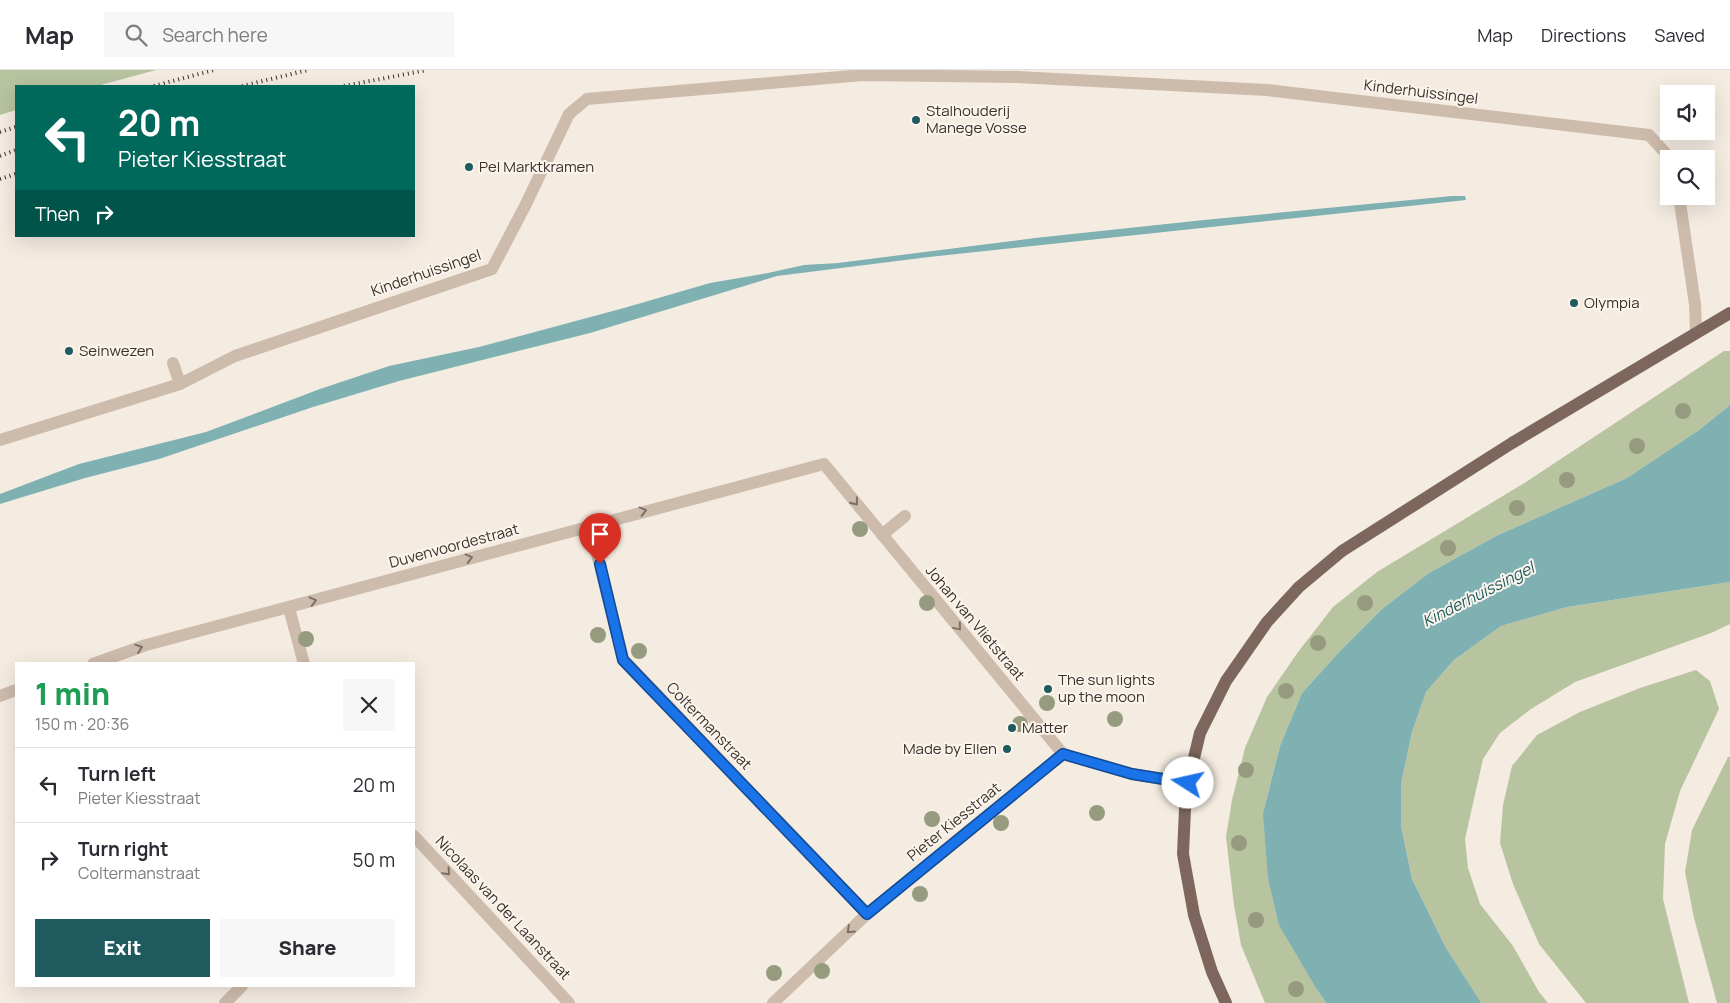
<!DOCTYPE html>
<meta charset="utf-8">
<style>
body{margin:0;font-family:Manrope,sans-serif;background:#f7f7f7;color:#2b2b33;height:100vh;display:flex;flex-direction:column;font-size:19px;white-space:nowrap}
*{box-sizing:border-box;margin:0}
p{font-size:16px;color:#7c7c81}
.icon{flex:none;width:28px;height:28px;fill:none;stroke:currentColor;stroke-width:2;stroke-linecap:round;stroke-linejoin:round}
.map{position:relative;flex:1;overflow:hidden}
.side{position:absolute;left:15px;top:592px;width:400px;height:325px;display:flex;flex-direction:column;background:#fff;border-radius:0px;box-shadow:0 5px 20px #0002}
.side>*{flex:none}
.hud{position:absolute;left:15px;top:15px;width:400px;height:152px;border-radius:0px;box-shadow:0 5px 20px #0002;background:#00695c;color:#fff;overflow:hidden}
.fabs{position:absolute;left:1660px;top:15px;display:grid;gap:10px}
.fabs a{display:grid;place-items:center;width:55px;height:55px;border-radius:0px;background:#fff;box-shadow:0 5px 20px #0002;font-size:25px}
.pin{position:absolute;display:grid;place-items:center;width:42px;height:42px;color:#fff;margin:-51px -21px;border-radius:50% 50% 50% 0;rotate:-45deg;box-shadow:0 0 5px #0007}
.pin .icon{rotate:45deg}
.me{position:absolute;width:55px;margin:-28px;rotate:280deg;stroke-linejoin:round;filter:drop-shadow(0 0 4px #0008)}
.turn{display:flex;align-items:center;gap:18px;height:105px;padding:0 20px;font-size:22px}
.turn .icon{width:65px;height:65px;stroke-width:2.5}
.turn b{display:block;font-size:35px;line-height:42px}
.then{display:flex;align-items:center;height:48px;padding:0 20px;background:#0003;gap:10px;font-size:19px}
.round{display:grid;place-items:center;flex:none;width:52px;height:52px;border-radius:0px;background:#f7f7f7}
.head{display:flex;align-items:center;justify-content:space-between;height:85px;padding:0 20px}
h1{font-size:30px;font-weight:800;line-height:38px;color:#1e9e55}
.button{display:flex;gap:10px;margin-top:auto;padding:10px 20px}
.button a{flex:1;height:58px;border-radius:0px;background:#1f5a5e;color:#fff;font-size:20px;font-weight:800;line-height:58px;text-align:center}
.button a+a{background:#f7f7f7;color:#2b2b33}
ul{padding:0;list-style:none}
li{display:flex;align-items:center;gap:15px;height:75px;padding:0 20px;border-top:1px solid #e1e1e2}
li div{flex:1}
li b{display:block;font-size:19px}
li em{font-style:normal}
header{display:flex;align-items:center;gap:30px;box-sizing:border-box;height:70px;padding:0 25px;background:#fff;border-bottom:1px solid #e1e1e2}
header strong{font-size:24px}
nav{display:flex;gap:28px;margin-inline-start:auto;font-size:18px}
.search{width:350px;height:45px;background:#f7f7f7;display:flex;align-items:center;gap:12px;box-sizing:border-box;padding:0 18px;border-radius:0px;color:#7c7c81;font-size:19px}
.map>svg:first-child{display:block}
.green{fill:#b8c4a0}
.water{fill:#7fb0b2}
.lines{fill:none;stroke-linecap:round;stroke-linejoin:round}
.minor{stroke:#cdbbac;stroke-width:12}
.major{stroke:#7d675c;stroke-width:12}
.rail{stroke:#3b302b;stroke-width:4;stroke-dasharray:1 4;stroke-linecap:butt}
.tree{fill:#969b7f}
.oneway{stroke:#7d6f65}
.route-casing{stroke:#114b97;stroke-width:12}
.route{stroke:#1a73e8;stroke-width:9}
.poi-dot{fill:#1f5a5e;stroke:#fbf5ee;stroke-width:2}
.labels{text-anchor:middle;stroke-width:4;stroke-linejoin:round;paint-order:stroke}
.street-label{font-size:15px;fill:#3b302b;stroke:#fbf5ee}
.poi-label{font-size:15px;fill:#3b302b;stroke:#fbf5ee;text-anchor:start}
.water-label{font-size:16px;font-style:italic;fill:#1f5a5e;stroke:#fbf5ee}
</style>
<header>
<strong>Map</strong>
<div class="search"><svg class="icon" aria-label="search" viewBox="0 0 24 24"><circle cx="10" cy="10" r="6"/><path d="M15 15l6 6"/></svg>Search here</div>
<nav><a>Map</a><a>Directions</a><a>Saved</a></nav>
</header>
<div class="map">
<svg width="1730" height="933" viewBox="0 0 1730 933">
<rect width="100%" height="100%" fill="#f4ebe1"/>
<g class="green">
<path d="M 0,0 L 156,0 L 97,16 L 16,16 L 16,40 L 0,45 Z"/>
<path d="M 1724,281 L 1730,281 L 1730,335 L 1699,360 L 1627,408 L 1498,465 L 1429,503 L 1382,539 L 1341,580 L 1302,623 L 1280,676 L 1263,743 L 1316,918 L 1326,933 L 1265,933 L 1241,875 L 1234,835 L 1226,767 L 1232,730 L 1245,678 L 1267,627 L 1298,582 L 1333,537 L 1377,502 L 1526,412 Z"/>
<path d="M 1730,512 L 1730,554 L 1711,563 L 1575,612 L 1531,639 L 1500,663 L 1483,689 L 1465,769 L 1468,798 L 1480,834 L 1513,876 L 1539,922 L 1548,933 L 1480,933 L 1446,878 L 1412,809 L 1401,755 L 1401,714 L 1412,662 L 1426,622 L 1454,590 L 1501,556 L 1567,537 Z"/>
<path d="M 1696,600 L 1710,611 L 1719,639 L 1680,721 L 1665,774 L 1663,829 L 1689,933 L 1586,933 L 1539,874 L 1513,814 L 1500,773 L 1503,735 L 1512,696 L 1537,665 L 1580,642 L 1640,618 Z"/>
<path d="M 1728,687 L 1730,687 L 1730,933 L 1717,933 L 1694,848 L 1685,802 L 1692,760 Z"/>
</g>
<g class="water">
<path d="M 1452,126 L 1465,126 L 1466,130 L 929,187 L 777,206 L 590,263 L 399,311 L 313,337 L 159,389 L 85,408 L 0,434 L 0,424 L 79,394 L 206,362 L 320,319 L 389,296 L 479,277 L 624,238 L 710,213 L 768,203 L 804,195 L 838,193 L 1035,168 L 1204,150 Z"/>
<path d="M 1730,335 L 1730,512 L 1567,537 L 1501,556 L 1454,590 L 1426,622 L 1412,662 L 1401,714 L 1401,755 L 1412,809 L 1446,878 L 1481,933 L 1326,933 L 1316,918 L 1279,855 L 1268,808 L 1263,743 L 1280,676 L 1302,623 L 1341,580 L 1382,539 L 1429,503 L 1498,465 L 1627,408 L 1699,360 Z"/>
</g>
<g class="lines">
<g class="minor">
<path d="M 1679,126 L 1695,234 L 1696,262"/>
<path d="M 173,293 L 180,314"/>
<path d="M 0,370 L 180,314 L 235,286 L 492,199 L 525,136 L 569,44 L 587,29 L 863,5 L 1017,7 L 1267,20 L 1649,65 L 1671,89"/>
<path d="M 590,455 L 623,589 L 867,844"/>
<path d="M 882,465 L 905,446"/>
<path d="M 289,538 L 304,594"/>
<path d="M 93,594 L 146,575 L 824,394 L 1063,684"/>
<path d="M 0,626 L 16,620"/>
<path d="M 1063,684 L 1132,704 L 1188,713"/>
<path d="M 414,766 L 569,933"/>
<path d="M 225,933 L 242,916"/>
<path d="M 773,933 L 867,844 L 1063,684"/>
</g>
<path class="major" d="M 1226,933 L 1212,902 L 1194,845 L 1183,784 L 1185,739 L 1188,713 L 1200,663 L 1226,611 L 1267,552 L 1299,517 L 1342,481 L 1512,373 L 1730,243"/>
<g class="rail">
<path d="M 154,16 L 214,0"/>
<path d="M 242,16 L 308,0"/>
<path d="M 344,16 L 427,0"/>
<path d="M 0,62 L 16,57"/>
<path d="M 0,86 L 16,80"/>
<path d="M 0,109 L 16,104"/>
</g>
</g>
<g class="tree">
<circle cx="1683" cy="341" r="8"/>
<circle cx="1637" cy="376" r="8"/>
<circle cx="1567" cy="410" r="8"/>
<circle cx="1517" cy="438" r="8"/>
<circle cx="860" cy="459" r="8"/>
<circle cx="1448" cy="478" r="8"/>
<circle cx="927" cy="533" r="8"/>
<circle cx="1365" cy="533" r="8"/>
<circle cx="598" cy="565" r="8"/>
<circle cx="306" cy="569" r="8"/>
<circle cx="1318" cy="573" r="8"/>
<circle cx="639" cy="581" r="8"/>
<circle cx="1286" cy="621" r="8"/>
<circle cx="1047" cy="633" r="8"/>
<circle cx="1115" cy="649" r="8"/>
<circle cx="1020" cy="654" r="8"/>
<circle cx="1246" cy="700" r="8"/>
<circle cx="1097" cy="743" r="8"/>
<circle cx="932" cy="749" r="8"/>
<circle cx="1001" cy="753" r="8"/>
<circle cx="1239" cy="773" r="8"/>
<circle cx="920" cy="824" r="8"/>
<circle cx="1256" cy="850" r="8"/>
<circle cx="822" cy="901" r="8"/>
<circle cx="774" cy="903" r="8"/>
<circle cx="1296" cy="919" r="8"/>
</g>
<defs><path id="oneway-chevron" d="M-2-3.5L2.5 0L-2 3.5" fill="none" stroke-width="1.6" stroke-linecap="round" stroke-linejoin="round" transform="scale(1.25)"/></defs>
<g class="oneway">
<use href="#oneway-chevron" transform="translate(855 432) rotate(51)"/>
<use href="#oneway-chevron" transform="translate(643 441) rotate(-15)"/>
<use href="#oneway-chevron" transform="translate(469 488) rotate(-15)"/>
<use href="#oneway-chevron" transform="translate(313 531) rotate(-15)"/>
<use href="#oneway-chevron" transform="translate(958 557) rotate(50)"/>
<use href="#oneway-chevron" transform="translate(139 578) rotate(-19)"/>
<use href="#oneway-chevron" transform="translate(447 802) rotate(47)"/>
<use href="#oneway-chevron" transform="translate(850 860) rotate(137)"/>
</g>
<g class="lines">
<g class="route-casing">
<path id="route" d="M 600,494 L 623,590 L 867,844 L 1063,684 L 1132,704 L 1188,713"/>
</g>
<use href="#route" class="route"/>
</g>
<g class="poi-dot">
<circle cx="916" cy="50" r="5"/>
<circle cx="469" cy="97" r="5"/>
<circle cx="1574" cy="233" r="5"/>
<circle cx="69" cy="281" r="5"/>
<circle cx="1048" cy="619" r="5"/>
<circle cx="1012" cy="658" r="5"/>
<circle cx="1007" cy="679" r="5"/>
</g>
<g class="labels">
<g class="street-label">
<text transform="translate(1421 22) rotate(7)" y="5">Kinderhuissingel</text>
<text transform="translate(426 203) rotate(-19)" y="5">Kinderhuissingel</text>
<text transform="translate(454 476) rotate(-15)" y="5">Duvenvoordestraat</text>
<text transform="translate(975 553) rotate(50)" y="5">Johan van Vlietstraat</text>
<text transform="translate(709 656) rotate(46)" y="5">Coltermanstraat</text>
<text transform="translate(954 752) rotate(-39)" y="5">Pieter Kiesstraat</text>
<text transform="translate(503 838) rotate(47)" y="5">Nicolaas van der Laanstraat</text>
</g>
<g class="poi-label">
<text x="926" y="46">Stalhouderij<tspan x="926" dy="17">Manege Vosse</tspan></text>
<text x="479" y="102">Pel Marktkramen</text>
<text x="1584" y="238">Olympia</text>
<text x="79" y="286">Seinwezen</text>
<text x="1058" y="615">The sun lights<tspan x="1058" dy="17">up the moon</tspan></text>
<text x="1022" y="663">Matter</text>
<text x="997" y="684" text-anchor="end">Made by Ellen</text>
</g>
<g class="water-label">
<text transform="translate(1478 524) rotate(-27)" y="6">Kinderhuissingel</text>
</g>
</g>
</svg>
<div class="fabs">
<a><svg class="icon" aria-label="sound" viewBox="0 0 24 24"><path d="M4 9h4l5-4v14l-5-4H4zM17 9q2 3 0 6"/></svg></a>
<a><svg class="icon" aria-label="search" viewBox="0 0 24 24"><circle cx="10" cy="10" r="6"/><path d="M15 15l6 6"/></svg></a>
</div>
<div class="pin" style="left:600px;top:494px;background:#d93025"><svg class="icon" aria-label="arrive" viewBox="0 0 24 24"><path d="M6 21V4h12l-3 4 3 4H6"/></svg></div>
<svg class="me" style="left:1188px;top:713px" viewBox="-20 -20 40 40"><circle r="19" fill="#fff"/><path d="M0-13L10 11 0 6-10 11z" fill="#1a73e8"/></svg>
<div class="hud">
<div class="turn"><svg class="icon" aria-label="left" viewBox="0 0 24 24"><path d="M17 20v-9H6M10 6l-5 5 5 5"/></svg><div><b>20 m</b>Pieter Kiesstraat</div></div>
<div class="then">Then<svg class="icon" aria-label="right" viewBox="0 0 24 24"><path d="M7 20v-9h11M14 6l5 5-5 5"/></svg></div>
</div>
<section class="side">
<div class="head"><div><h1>1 min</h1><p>150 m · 20:36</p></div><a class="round"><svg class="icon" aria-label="close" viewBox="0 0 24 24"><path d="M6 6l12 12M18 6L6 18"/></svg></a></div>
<ul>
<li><svg class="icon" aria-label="left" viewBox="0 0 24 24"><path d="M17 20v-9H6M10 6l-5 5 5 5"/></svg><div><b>Turn left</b><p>Pieter Kiesstraat</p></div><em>20 m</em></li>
<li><svg class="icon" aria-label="right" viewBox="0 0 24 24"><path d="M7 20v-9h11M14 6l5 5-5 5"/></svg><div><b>Turn right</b><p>Coltermanstraat</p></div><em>50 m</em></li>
</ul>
<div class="button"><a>Exit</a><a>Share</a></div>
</section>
</div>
